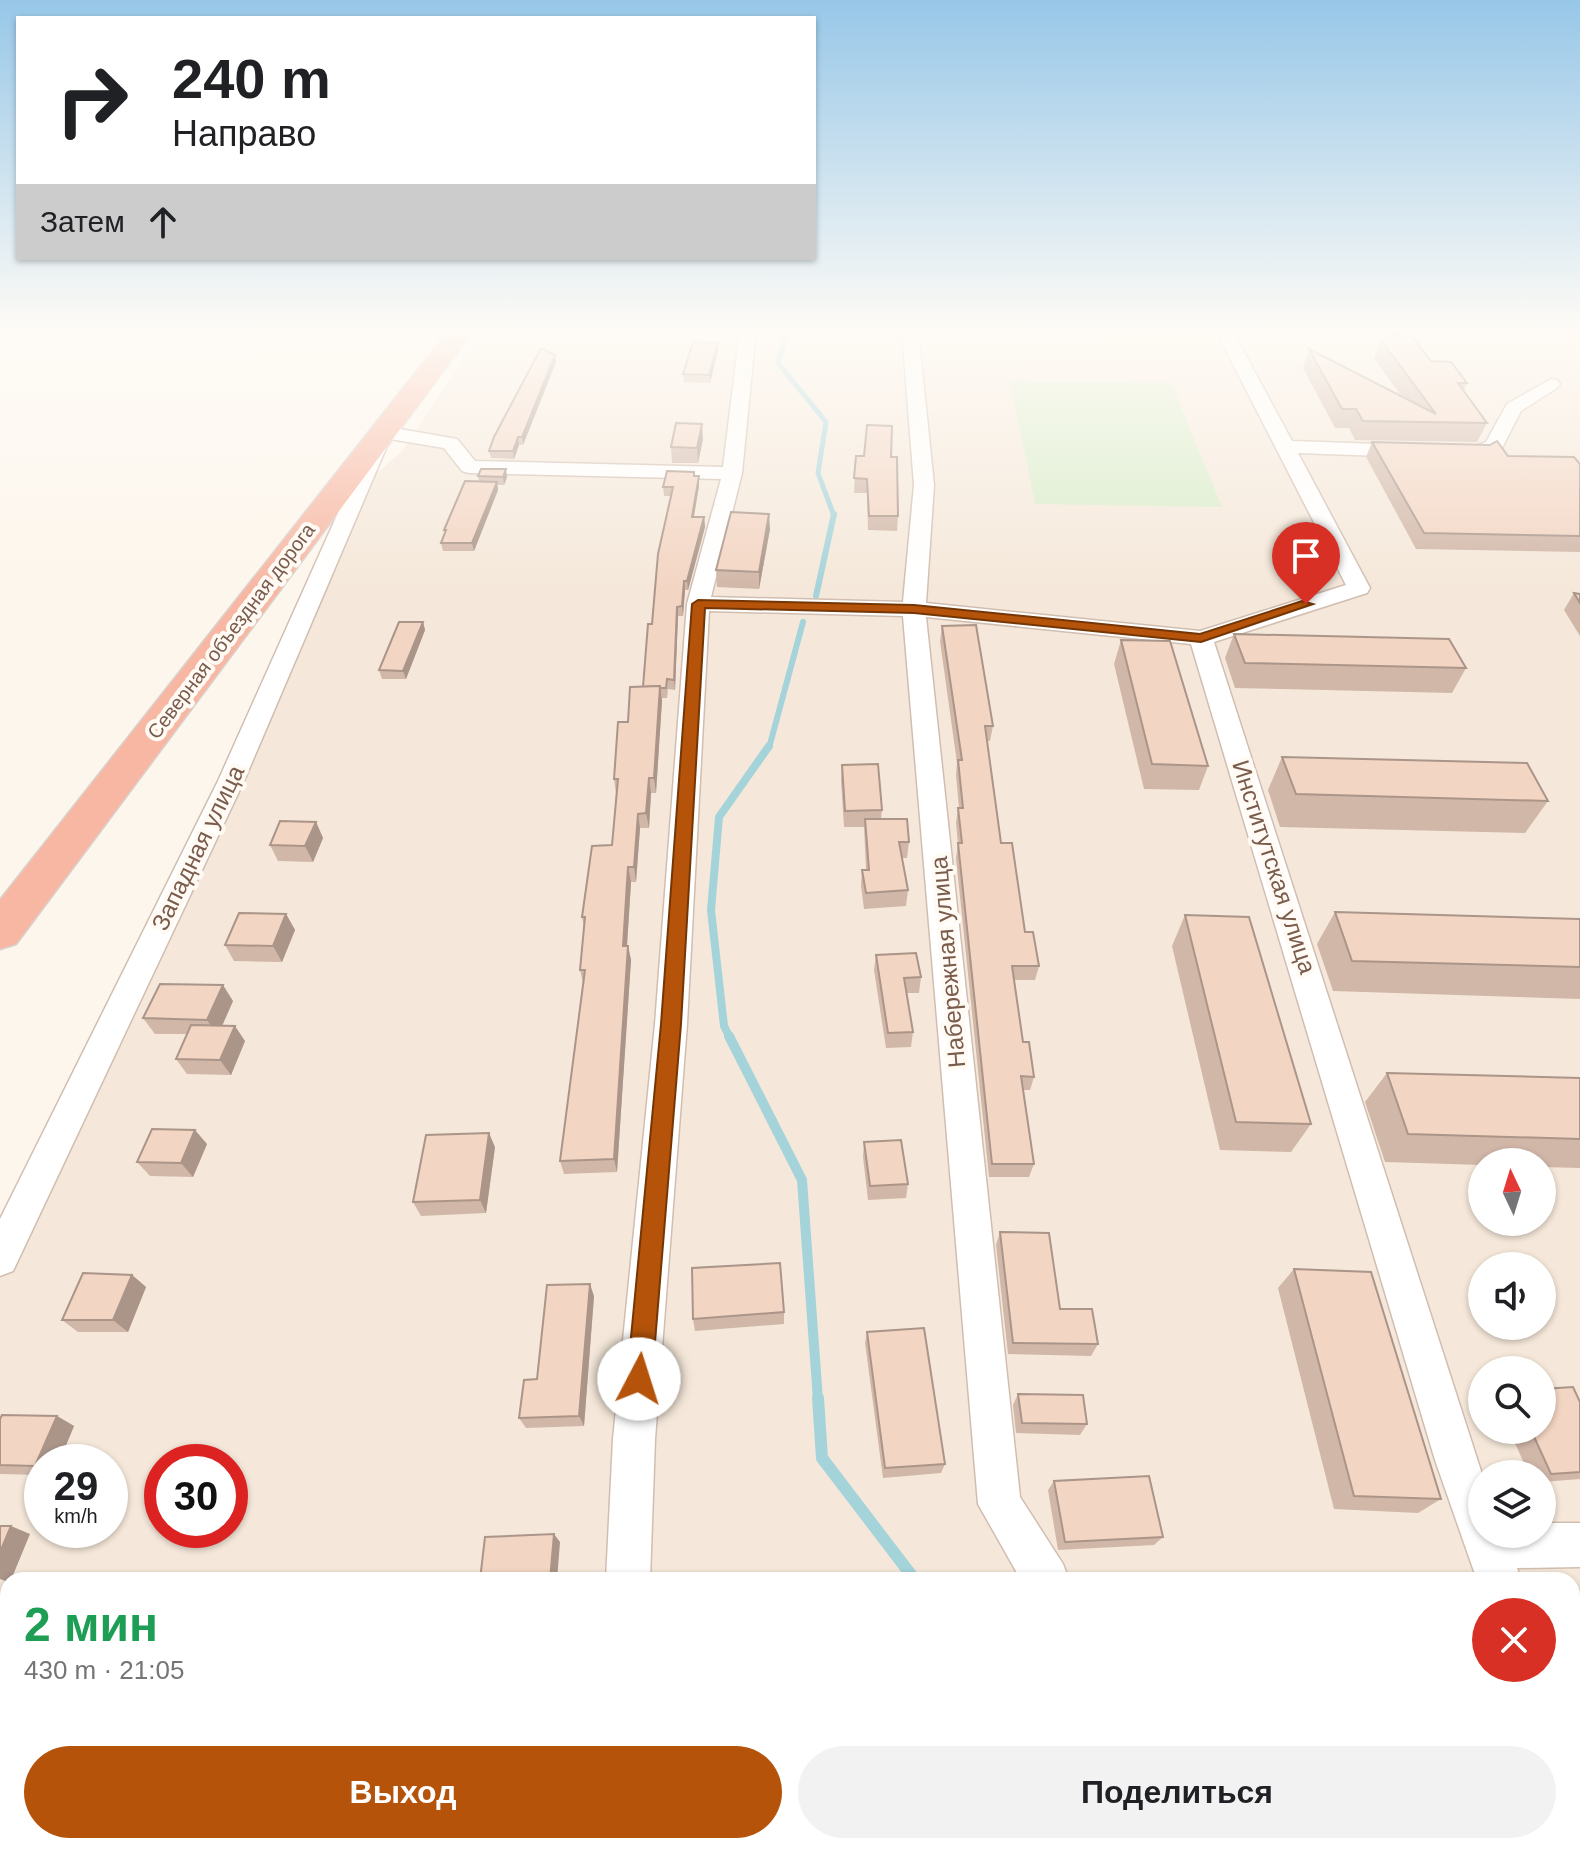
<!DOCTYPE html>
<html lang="ru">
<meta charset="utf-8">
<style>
body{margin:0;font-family:Arial,sans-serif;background:#f2f2f2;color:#202124;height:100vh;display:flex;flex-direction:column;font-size:30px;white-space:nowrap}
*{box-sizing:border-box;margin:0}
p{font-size:26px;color:#757577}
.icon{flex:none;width:44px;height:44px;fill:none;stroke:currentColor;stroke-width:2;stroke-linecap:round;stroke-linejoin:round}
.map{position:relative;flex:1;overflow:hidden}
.panel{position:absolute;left:0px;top:1572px;width:1580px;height:282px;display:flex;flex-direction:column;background:#fff;border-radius:24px 24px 0 0;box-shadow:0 2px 6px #0004}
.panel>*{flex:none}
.hud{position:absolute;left:16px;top:16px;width:800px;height:244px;border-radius:0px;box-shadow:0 2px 6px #0004;background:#fff;color:#202124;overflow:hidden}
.needle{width:52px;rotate:356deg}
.fabs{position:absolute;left:1468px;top:1148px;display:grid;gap:16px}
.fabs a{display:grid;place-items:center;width:88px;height:88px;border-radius:50%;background:#fff;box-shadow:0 2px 6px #0004;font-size:40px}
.speed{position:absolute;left:24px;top:1444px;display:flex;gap:16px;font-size:40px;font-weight:700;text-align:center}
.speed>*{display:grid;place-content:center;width:104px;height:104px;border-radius:50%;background:#fff;box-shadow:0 2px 6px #0004;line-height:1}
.speed small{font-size:20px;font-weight:400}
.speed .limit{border:12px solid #d22;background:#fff;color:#111}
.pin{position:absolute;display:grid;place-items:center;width:68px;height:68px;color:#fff;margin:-82px -34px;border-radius:50% 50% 50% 0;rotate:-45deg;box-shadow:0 0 8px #0007}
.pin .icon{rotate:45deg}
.me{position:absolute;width:88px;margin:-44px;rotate:5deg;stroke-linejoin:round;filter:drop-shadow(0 0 6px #0008)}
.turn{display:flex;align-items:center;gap:28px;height:168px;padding:0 24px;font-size:36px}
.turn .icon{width:104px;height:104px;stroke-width:2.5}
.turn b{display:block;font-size:56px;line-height:68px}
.then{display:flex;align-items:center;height:76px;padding:0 24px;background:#0003;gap:16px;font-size:30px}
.round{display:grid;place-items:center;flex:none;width:84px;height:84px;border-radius:42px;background:#f2f2f2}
.headline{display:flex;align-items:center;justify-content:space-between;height:136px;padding:0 24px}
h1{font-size:48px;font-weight:700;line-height:60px;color:#1e9e55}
.cta{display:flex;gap:16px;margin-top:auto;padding:16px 24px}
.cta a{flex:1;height:92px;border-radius:48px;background:#b45309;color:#fff;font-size:32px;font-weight:700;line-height:92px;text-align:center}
.cta a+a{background:#f2f2f2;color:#202124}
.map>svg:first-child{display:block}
.residential{fill:#f5e8da;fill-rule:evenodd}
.green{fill:#d8ecc9}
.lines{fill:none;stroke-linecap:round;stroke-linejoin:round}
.stream-far4{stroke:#a5d3da;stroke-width:5}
.stream-far3{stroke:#a5d3da;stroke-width:6}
.stream-far2{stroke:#a5d3da;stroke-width:8}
.stream-far1{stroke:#a5d3da;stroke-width:10}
.stream{stroke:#a5d3da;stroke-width:12}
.minor-casing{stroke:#d1beb0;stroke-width:3}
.highway-casing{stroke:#dad1cd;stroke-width:3}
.minor{fill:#fff;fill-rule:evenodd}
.highway{fill:#f7b7a3;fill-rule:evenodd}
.wall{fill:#d1b7a8}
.shaded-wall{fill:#aa9588}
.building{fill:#f3d5c3;stroke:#aa9588;stroke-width:2}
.route{fill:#b45309;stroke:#753606;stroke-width:2}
.labels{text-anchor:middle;stroke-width:8;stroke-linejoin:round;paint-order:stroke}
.far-street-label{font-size:20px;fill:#7a5c4d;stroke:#fffaf3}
.street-label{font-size:24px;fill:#7a5c4d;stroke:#fffaf3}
</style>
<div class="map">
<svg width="1580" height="1853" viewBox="0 0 1580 1853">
<rect width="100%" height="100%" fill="#fdf6ec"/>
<path class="residential" d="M 483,330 L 1580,330 L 1580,1853 L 0,1853 L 0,1258 L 358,490 L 402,451 ZM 1482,1162 L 1542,1162 L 1542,1222 L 1482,1222 ZM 1482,1266 L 1542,1266 L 1542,1326 L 1482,1326 ZM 1482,1370 L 1542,1370 L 1542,1430 L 1482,1430 ZM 42,1462 L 110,1462 L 110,1530 L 42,1530 ZM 162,1462 L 230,1462 L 230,1530 L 162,1530 ZM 1482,1474 L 1542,1474 L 1542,1534 L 1482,1534 ZM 8,1580 L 1572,1580 L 1572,1846 L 8,1846 Z"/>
<path class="green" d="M 1010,381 L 1171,383 L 1222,507 L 1035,504 Z"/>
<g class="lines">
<path class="stream-far4" d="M 788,330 L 778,363 L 826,422 L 818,473 L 834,516"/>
<g class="stream-far3">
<path d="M 816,596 L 834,514"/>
<path d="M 769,748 L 803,622"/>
</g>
<path class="stream-far2" d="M 730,1038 L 724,1026 L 711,910 L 719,817 L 769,746"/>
<path class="stream-far1" d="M 729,1036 L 802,1180 L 818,1400"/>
<g class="stream">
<path d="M 818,1398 L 822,1458 L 915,1580"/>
<path d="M 1036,1846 L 1038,1853"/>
</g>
<g class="minor-casing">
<g id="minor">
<path d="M 740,330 L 756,330 L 742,473 L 711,597 L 903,602 L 914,485 L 902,330 L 918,330 L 934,485 L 926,603 L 1200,631 L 1346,585 L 1218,335 L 1091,335 L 1083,330 L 1232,330 L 1292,441 L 1408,445 L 1418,451 L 1408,457 L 1298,453 L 1370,588 L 1367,593 L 1214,642 L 1482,1474 L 1482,1534 L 1542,1534 L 1542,1523 L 1580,1523 L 1580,1567 L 1517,1568 L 1521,1580 L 1477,1580 L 1435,1460 L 1191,644 L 926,617 L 1020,1497 L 1063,1564 L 1069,1580 L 1021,1580 L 978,1504 L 903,616 L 709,611 L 687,1024 L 655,1439 L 650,1580 L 606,1580 L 613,1439 L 655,1024 L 687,604 L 721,479 L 469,473 L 462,471 L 444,448 L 390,439 L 244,781 L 13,1271 L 0,1276 L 0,1219 L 218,781 L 376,428 L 383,426 L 457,439 L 475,461 L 723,467 Z"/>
<path d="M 1551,379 L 1557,380 L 1560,384 L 1557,388 L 1521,411 L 1501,450 L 1475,459 L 1452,456 L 1449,452 L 1452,448 L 1473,447 L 1486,442 L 1507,404 Z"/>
<path d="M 1572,1661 L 1580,1665 L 1580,1716 L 1572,1712 Z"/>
<path d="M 593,1846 L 643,1846 L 642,1853 L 592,1853 Z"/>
<path d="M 1180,1846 L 1232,1846 L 1234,1853 L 1183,1853 Z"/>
</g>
</g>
<g class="highway-casing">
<path id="highway" d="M 449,330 L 474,330 L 16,944 L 0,949 L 0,900 Z"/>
</g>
<use href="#minor" class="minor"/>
<use href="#highway" class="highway"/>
</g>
<g class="wall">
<path d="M 530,330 L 560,330 L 557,337 L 531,336 Z"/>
<path d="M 1305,330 L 1409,330 L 1408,332 L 1431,361 L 1467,383 L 1464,391 L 1487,423 L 1477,442 L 1355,440 L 1349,428 L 1335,428 L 1303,368 L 1309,349 L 1401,396 L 1374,358 L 1381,340 L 1393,336 L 1309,336 Z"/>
<path d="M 718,350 L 710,383 L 684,382 L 683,374 Z"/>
<path d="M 556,362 L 523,445 L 519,445 L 514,459 L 491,458 L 489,451 Z"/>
<path d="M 703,439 L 698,463 L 672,463 L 671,447 Z"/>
<path d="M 1372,442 L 1580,464 L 1580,552 L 1416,549 L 1366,457 Z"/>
<path d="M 856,456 L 891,457 L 898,516 L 897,531 L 868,530 L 867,493 L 854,493 Z"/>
<path d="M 694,472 L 695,476 L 699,476 L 699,486 L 694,517 L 704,517 L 705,527 L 688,590 L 685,590 L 683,616 L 678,616 L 675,690 L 668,689 L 667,698 L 662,698 L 656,793 L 651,793 L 649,828 L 640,828 L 636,882 L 631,882 L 627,946 L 628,946 L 631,960 L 617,1172 L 564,1174 L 560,1161 L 583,983 L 580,970 L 584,927 L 582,917 L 612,845 L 616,794 L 614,779 L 628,722 L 643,687 L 671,496 L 664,496 L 663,487 Z"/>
<path d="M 478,476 L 507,477 L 504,485 L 497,485 L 498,490 L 474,551 L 443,551 L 441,543 L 445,533 L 444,530 L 479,481 Z"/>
<path d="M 770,529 L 759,589 L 717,587 L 716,570 Z"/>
<path d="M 1574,593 L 1580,594 L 1580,636 L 1564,610 Z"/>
<path d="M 423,622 L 425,630 L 406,679 L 382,679 L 379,670 Z"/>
<path d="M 942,626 L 993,726 L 990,741 L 987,741 L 1001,843 L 1025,932 L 1039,966 L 1035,980 L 1014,980 L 1023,1042 L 1034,1077 L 1030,1090 L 1023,1090 L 1034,1164 L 1029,1177 L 989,1177 L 956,858 L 958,844 L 956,823 L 958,808 L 959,808 L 956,775 L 957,763 L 940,641 Z"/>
<path d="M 1234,634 L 1466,668 L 1452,693 L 1235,688 L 1225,658 Z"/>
<path d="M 1121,640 L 1208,766 L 1199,790 L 1144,789 L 1114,664 Z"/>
<path d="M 1282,757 L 1548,801 L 1525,833 L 1280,827 L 1268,790 Z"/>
<path d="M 842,765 L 882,810 L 881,819 L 909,842 L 907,858 L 902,858 L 908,890 L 906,906 L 864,909 L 861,886 L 862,870 L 866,870 L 864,827 L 844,827 L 841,781 Z"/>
<path d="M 316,822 L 323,838 L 313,862 L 278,861 L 270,845 Z"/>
<path d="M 1335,912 L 1580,919 L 1580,999 L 1333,991 L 1317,944 Z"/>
<path d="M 286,914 L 295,930 L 282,962 L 234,961 L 225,945 Z"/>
<path d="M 1185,915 L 1311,1124 L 1291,1152 L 1220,1150 L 1172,946 Z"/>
<path d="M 876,955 L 921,977 L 919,993 L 907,993 L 913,1032 L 911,1047 L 886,1048 L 874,970 Z"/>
<path d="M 233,1001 L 222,1026 L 245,1041 L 231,1075 L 187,1074 L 176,1059 L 187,1034 L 155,1034 L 143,1018 Z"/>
<path d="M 1387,1073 L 1580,1078 L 1580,1168 L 1542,1167 L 1542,1162 L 1482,1162 L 1482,1165 L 1385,1162 L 1365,1102 Z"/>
<path d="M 864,1142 L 908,1184 L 906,1198 L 868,1200 L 863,1157 Z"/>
<path d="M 207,1144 L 193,1177 L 150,1176 L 137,1162 Z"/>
<path d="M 495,1147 L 486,1213 L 421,1216 L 413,1202 Z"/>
<path d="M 1000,1232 L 1060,1309 L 1098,1344 L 1091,1356 L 1008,1354 L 996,1245 Z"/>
<path d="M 1294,1269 L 1441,1499 L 1418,1513 L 1334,1509 L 1278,1288 Z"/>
<path d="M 132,1275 L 146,1287 L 128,1332 L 78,1332 L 62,1320 Z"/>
<path d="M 594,1296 L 584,1426 L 526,1428 L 519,1418 L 537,1379 Z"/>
<path d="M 784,1312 L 784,1324 L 695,1331 L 693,1319 Z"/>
<path d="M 867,1332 L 945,1464 L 941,1473 L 883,1478 L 865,1343 Z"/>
<path d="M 1018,1394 L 1087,1424 L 1080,1435 L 1016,1433 L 1013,1405 Z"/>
<path d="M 1580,1402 L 1580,1479 L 1542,1482 L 1542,1474 L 1529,1474 L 1509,1430 L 1542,1430 Z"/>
<path d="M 57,1416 L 74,1426 L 59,1462 L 42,1462 L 42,1475 L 0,1474 L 0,1419 Z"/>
<path d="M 1054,1481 L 1163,1537 L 1154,1545 L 1058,1550 L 1048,1490 Z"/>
</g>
<g class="shaded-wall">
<path d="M 718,343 L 718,350 L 710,383 L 709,375 Z"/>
<path d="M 555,355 L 556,362 L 523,445 L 522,437 Z"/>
<path d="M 702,424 L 703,439 L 698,463 L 697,448 Z"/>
<path d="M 518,437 L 519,445 L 514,459 L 513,451 Z"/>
<path d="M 506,469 L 507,477 L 504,485 L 503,477 Z"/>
<path d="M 699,476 L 699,486 L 692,526 L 692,517 Z"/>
<path d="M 497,482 L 498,490 L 474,551 L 472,543 Z"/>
<path d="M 769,514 L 770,529 L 759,589 L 759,572 Z"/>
<path d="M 704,517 L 705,527 L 688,590 L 687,581 Z"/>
<path d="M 684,581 L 685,590 L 683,616 L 682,606 Z"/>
<path d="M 677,607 L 678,616 L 675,690 L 674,680 Z"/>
<path d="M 423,622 L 425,630 L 406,679 L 403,671 Z"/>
<path d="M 660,686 L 662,701 L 656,793 L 654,778 Z"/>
<path d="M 649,778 L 651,793 L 649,828 L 646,813 Z"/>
<path d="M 638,814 L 640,828 L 636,882 L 634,867 Z"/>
<path d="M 316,822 L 323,838 L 313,862 L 305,846 Z"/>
<path d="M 628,867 L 631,882 L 626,961 L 623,946 Z"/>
<path d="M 286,914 L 295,930 L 282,962 L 273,946 Z"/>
<path d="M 628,946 L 631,960 L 617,1172 L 614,1159 Z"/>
<path d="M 223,985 L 233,1001 L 218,1035 L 207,1020 Z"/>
<path d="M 235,1026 L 245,1041 L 231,1075 L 220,1060 Z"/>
<path d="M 195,1130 L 207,1144 L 193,1177 L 181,1163 Z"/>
<path d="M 489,1133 L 495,1147 L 486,1213 L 480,1200 Z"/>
<path d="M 132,1275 L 146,1287 L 128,1332 L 113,1320 Z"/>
<path d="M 590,1284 L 594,1296 L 584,1426 L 579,1416 Z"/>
<path d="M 57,1416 L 74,1426 L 59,1462 L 42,1462 L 42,1469 L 35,1466 Z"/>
<path d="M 11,1526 L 30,1534 L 11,1580 L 8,1580 L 8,1582 L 0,1579 L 0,1552 Z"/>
<path d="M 554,1534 L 560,1542 L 557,1580 L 550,1580 Z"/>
<path d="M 528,1849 L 535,1850 L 535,1853 L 528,1853 Z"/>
</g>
<g class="building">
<path d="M 1408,332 L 1431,361 L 1451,362 L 1467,383 L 1458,383 L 1487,423 L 1363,421 L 1356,409 L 1342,409 L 1309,349 L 1436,414 L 1381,340 Z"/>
<path d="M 693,342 L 718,343 L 709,375 L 683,374 Z"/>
<path d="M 541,348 L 555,355 L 522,437 L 518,437 L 513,451 L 489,451 L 494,437 Z"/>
<path d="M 676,423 L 702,424 L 697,448 L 671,447 Z"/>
<path d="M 867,425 L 892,426 L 891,457 L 897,457 L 898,516 L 869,516 L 867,479 L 854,478 L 856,456 L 864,456 Z"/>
<path d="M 1497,441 L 1508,456 L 1574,457 L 1580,464 L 1580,536 L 1424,533 L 1372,442 L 1490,445 Z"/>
<path d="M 481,469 L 506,469 L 503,477 L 478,476 Z"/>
<path d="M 667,471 L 694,472 L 694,476 L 699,476 L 692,517 L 704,517 L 687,581 L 684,581 L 682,606 L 677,607 L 674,680 L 667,679 L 666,688 L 660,688 L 660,686 L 643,687 L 648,624 L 652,624 L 658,554 L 673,487 L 663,487 Z"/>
<path d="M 465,481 L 497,482 L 472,543 L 441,543 L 446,530 L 444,530 Z"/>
<path d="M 731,512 L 769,514 L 759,572 L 716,570 Z"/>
<path d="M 1574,593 L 1580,594 L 1580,603 Z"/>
<path d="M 399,622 L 423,622 L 403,671 L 379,670 Z"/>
<path d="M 976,625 L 993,726 L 985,726 L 1001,843 L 1012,843 L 1025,932 L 1033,932 L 1039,966 L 1012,966 L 1023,1042 L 1029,1042 L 1034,1077 L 1021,1076 L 1034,1164 L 992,1164 L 958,843 L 962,843 L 958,808 L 963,808 L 958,760 L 962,760 L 942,626 Z"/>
<path d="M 1234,634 L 1449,639 L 1466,668 L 1245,663 Z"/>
<path d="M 1121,640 L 1170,641 L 1208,766 L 1152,764 Z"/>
<path d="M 660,686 L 654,778 L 649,778 L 646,813 L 638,814 L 634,867 L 628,867 L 623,946 L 628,946 L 614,1159 L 560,1161 L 585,970 L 580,970 L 585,917 L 582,917 L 592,846 L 612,845 L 618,779 L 614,779 L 618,722 L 628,722 L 630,687 Z"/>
<path d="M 1282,757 L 1527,763 L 1548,801 L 1296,794 Z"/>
<path d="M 878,764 L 882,810 L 845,811 L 842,765 Z"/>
<path d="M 865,819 L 907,819 L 909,842 L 899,842 L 908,890 L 866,893 L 862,870 L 869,870 Z"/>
<path d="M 280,821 L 316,822 L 305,846 L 270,845 Z"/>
<path d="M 1335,912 L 1580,919 L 1580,967 L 1352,961 Z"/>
<path d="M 239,913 L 286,914 L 273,946 L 225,945 Z"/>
<path d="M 1185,915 L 1249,917 L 1311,1124 L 1236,1122 Z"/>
<path d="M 916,953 L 921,977 L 904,978 L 913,1032 L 888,1033 L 876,955 Z"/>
<path d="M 160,984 L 223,985 L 207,1020 L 143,1018 Z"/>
<path d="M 191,1025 L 235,1026 L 220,1060 L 176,1059 Z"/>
<path d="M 1387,1073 L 1580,1078 L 1580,1139 L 1408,1134 Z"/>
<path d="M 152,1129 L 195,1130 L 181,1163 L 137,1162 Z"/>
<path d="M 489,1133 L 480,1200 L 413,1202 L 426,1135 Z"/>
<path d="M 901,1140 L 908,1184 L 870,1186 L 864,1142 Z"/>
<path d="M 1000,1232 L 1049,1233 L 1060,1309 L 1092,1309 L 1098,1344 L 1013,1343 Z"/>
<path d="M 780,1263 L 784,1312 L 693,1319 L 692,1268 Z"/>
<path d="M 1294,1269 L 1371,1272 L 1441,1499 L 1354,1496 Z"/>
<path d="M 83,1273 L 132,1275 L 113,1320 L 62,1320 Z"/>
<path d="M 590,1284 L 579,1416 L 519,1418 L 524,1380 L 537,1379 L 547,1285 Z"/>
<path d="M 924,1328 L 945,1464 L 885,1468 L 867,1332 Z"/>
<path d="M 1573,1387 L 1580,1402 L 1580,1472 L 1551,1474 L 1531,1430 L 1542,1430 L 1542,1389 Z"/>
<path d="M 1018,1394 L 1083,1395 L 1087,1424 L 1022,1423 Z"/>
<path d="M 2,1415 L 57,1416 L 35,1466 L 0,1465 L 0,1419 Z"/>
<path d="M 1149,1476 L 1163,1537 L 1065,1542 L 1054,1481 Z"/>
<path d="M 0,1526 L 11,1526 L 0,1552 Z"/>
<path d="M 554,1534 L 550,1580 L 480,1580 L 485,1537 Z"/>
<path d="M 528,1849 L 528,1853 L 468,1853 Z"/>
</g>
<linearGradient id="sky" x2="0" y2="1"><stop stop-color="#97c7e8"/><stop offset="0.56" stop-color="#fefbf6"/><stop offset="1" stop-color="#fefbf6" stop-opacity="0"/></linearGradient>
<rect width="1580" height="589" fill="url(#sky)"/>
<path class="route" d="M 698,600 L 914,605 L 1200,634 L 1302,601 L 1313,604 L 1201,642 L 914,613 L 705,608 L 681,1024 L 652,1379 L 648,1388 L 639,1392 L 631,1388 L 627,1379 L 661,1024 L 692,604 Z"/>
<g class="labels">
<g class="far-street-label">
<text transform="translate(231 631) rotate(-53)" y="7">Северная объездная дорога</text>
</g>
<g class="street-label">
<text transform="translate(198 848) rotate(-64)" y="8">Западная улица</text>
<text transform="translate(1274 867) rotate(72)" y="8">Институтская улица</text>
<text transform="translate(948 962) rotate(-95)" y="8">Набережная улица</text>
</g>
</g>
</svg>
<div class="fabs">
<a><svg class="needle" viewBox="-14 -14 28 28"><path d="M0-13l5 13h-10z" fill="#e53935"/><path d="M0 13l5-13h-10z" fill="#757577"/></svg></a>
<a><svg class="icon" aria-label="sound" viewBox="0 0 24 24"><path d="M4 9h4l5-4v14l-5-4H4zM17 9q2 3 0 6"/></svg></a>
<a><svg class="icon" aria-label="search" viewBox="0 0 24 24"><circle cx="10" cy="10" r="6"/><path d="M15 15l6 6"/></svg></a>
<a><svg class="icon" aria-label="layers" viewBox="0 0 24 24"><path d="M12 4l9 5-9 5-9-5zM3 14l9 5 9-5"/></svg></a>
</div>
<div class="speed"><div>29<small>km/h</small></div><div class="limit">30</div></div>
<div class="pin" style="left:1306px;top:604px;background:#d93025"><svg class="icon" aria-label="arrive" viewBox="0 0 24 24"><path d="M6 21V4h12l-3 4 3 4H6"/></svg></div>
<svg class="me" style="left:639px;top:1379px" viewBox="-20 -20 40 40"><circle r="19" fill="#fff"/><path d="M0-13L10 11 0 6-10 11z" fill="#b45309"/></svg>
<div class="hud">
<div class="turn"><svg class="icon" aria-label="right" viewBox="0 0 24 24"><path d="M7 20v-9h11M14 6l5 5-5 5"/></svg><div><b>240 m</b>Направо</div></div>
<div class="then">Затем<svg class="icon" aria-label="ahead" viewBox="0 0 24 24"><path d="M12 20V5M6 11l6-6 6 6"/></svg></div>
</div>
<section class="panel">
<div class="headline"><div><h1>2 мин</h1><p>430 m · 21:05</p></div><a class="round" style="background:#d93025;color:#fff"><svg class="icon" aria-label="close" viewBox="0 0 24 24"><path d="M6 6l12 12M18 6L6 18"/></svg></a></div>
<div class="cta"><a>Выход</a><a>Поделиться</a></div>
</section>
</div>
